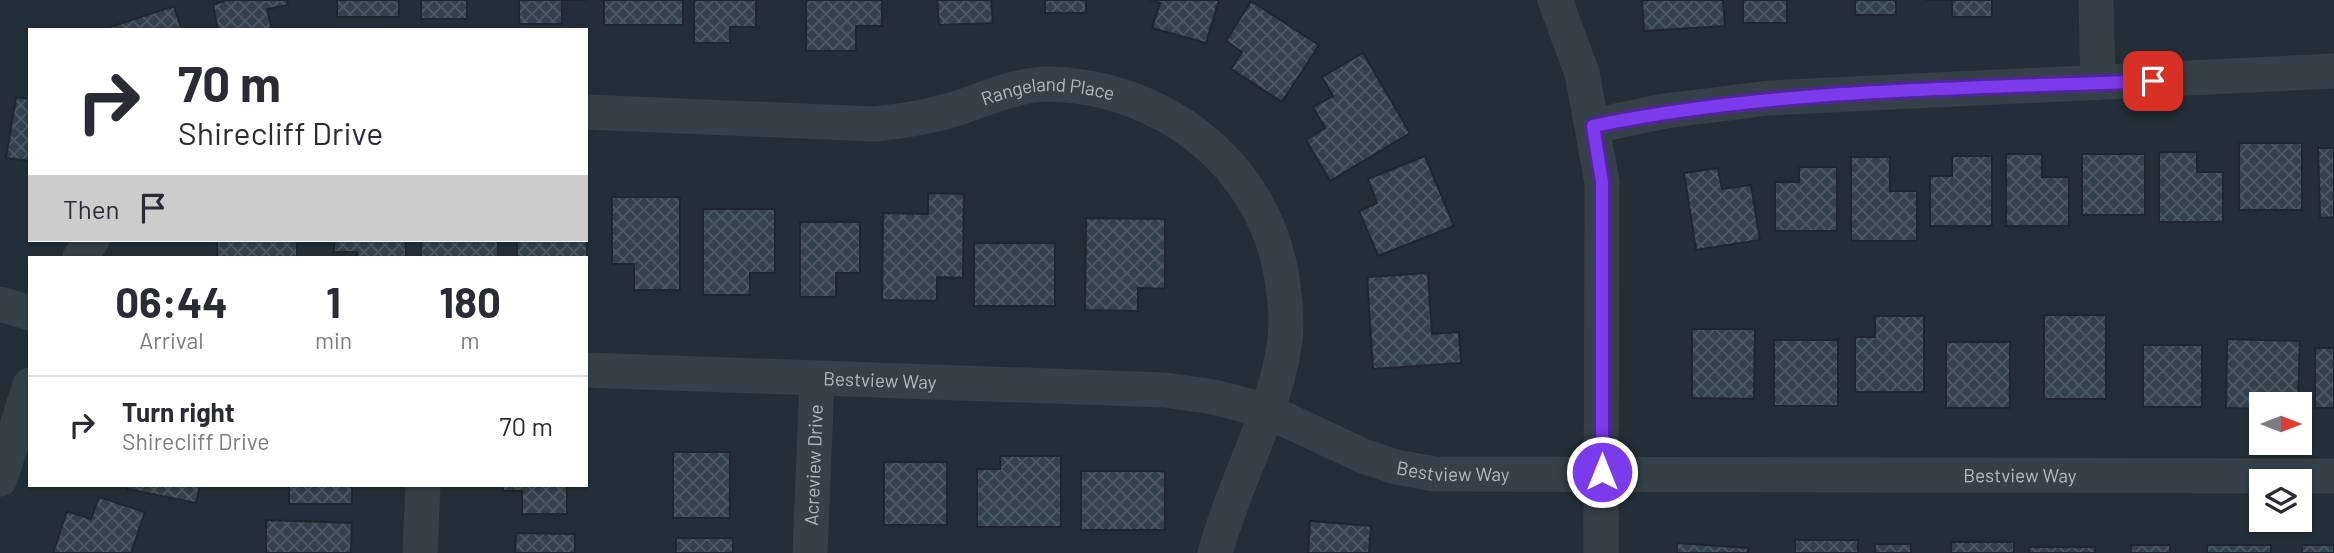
<!DOCTYPE html>
<style>
body{margin:0;font-family:Barlow,sans-serif;background:#f2f2f3;color:#2b2b33;height:100vh;display:flex;flex-direction:column;font-size:26px;white-space:nowrap}
*{box-sizing:border-box;margin:0}
p{font-size:23px;color:#7c7c81}
.icon{flex:none;width:38px;height:38px;fill:none;stroke:currentColor;stroke-width:2;stroke-linecap:round;stroke-linejoin:round}
.map{position:relative;flex:1;overflow:hidden}
.details{position:absolute;left:28px;top:256px;width:560px;height:231px;display:flex;flex-direction:column;background:#fff;border-radius:0px;box-shadow:0 2px 5px #0004}
.details>*{flex:none}
.banner{position:absolute;left:28px;top:28px;width:560px;height:214px;border-radius:0px;box-shadow:0 2px 5px #0004;background:#fff;color:#2b2b33;overflow:hidden}
.needle{width:46px;rotate:90deg}
.tools{position:absolute;left:2249px;top:392px;display:grid;gap:14px}
.tools a{display:grid;place-items:center;width:63px;height:63px;border-radius:0px;background:#fff;box-shadow:0 2px 5px #0004;font-size:35px}
.pin{position:absolute;display:grid;place-items:center;width:60px;height:60px;color:#fff;margin:-30px;border-radius:14px;box-shadow:0 4px 10px #0006}
.me{position:absolute;width:77px;margin:-38px;rotate:0deg;stroke-linejoin:round;filter:drop-shadow(0 0 5px #0008)}
.turn{display:flex;align-items:center;gap:24px;height:147px;padding:0 35px;font-size:32px}
.turn .icon{width:91px;height:91px;stroke-width:2.5}
.turn b{display:block;font-size:49px;line-height:60px}
.then{display:flex;align-items:center;height:66px;padding:0 35px;background:#0003;gap:14px;font-size:26px}
.eta{display:flex;justify-content:space-evenly;align-items:center;height:119px;text-align:center}
.eta b{font-size:42px;font-weight:700;line-height:49px}
ul{padding:0;list-style:none}
li{display:flex;align-items:center;gap:21px;height:98px;padding:0 35px;border-top:2px solid #e1e1e2}
li div{flex:1}
li b{display:block;font-size:26px}
li em{font-style:normal}
.map>svg:first-child{display:block}
.building{fill:url(#building-cross-hatch);stroke:#1e272f;stroke-width:2}
.lines{fill:none;stroke-linecap:round;stroke-linejoin:round}
.minor{stroke:#364048;stroke-width:35}
.route-casing{stroke:#51269a;stroke-width:18}
.route{stroke:#7c3aed;stroke-width:12}
.labels{text-anchor:middle;stroke-width:7;stroke-linejoin:round;paint-order:stroke}
.street-label{font-size:19px;fill:#b1bbc4;stroke:#1c252d}
</style>
<div class="map">
<svg width="2334" height="553" viewBox="0 0 2334 553">
<defs>
<pattern id="building-cross-hatch" width="8" height="8" patternUnits="userSpaceOnUse" patternTransform="scale(1.75)"><rect width="8" height="8" fill="#32414b"/><path d="M0 0l8 8M0 8l8-8" fill="none" stroke="#4d5a63"/></pattern>
</defs>
<rect width="100%" height="100%" fill="#232f38"/>
<g class="building">
<path d="M 227,0 L 287,0 L 288,5 L 267,9 L 272,30 L 218,30 L 213,5 Z"/>
<rect x="337" y="0" width="62" height="17"/>
<rect x="421" y="0" width="46" height="19"/>
<path d="M 519,0 L 587,0 L 562,0 L 562,24 L 519,24 Z"/>
<rect x="604" y="0" width="79" height="25"/>
<path d="M 694,0 L 756,0 L 756,27 L 730,27 L 730,43 L 694,43 Z"/>
<path d="M 806,0 L 882,0 L 882,26 L 856,26 L 856,51 L 806,51 Z"/>
<path d="M 937,0 L 991,0 L 993,23 L 939,25 Z"/>
<rect x="1045" y="0" width="41" height="13"/>
<path d="M 1150,0 L 1219,0 L 1206,43 L 1152,28 L 1160,3 Z"/>
<path d="M 1642,0 L 1723,0 L 1725,26 L 1644,31 Z"/>
<rect x="1743" y="0" width="44" height="23"/>
<rect x="1855" y="0" width="41" height="15"/>
<path d="M 1925,0 L 1992,0 L 1992,17 L 1952,17 L 1952,0 Z"/>
<path d="M 1251,1 L 1319,45 L 1282,102 L 1231,69 L 1242,52 L 1226,41 Z"/>
<path d="M 174,6 L 182,30 L 101,30 Z"/>
<path d="M 1363,53 L 1410,133 L 1330,181 L 1306,140 L 1325,128 L 1313,107 L 1333,96 L 1322,77 Z"/>
<path d="M 16,97 L 30,99 L 30,161 L 6,158 Z"/>
<rect x="2239" y="143" width="63" height="67"/>
<path d="M 2318,148 L 2334,148 L 2334,217 L 2320,218 Z"/>
<path d="M 2159,152 L 2197,152 L 2197,172 L 2223,172 L 2223,222 L 2159,222 Z"/>
<path d="M 2006,154 L 2042,154 L 2042,177 L 2069,177 L 2069,226 L 2006,226 Z"/>
<rect x="2082" y="154" width="63" height="61"/>
<path d="M 1425,156 L 1454,226 L 1378,256 L 1359,211 L 1377,203 L 1368,179 Z"/>
<path d="M 1952,156 L 1992,156 L 1992,226 L 1930,226 L 1930,176 L 1952,176 Z"/>
<path d="M 1851,157 L 1890,157 L 1890,191 L 1917,191 L 1917,241 L 1851,241 Z"/>
<path d="M 1799,167 L 1837,167 L 1837,231 L 1775,231 L 1775,182 L 1799,182 Z"/>
<path d="M 1718,168 L 1722,189 L 1751,185 L 1760,240 L 1696,250 L 1684,173 Z"/>
<path d="M 928,193 L 964,194 L 963,278 L 937,277 L 937,301 L 882,300 L 883,213 L 928,214 Z"/>
<path d="M 612,197 L 680,197 L 680,290 L 634,290 L 634,264 L 612,264 Z"/>
<path d="M 703,209 L 775,209 L 775,273 L 750,273 L 750,295 L 703,295 Z"/>
<path d="M 587,211 L 587,285 L 586,257 L 517,257 L 517,240 L 586,240 Z"/>
<path d="M 1086,218 L 1165,219 L 1165,289 L 1138,288 L 1138,311 L 1085,310 Z"/>
<path d="M 800,222 L 860,222 L 860,273 L 836,273 L 836,297 L 800,297 Z"/>
<rect x="217" y="240" width="80" height="17"/>
<path d="M 334,240 L 406,240 L 406,257 L 357,257 L 357,252 L 334,252 Z"/>
<rect x="421" y="240" width="77" height="17"/>
<rect x="974" y="243" width="81" height="63"/>
<path d="M 1428,273 L 1432,334 L 1459,332 L 1461,363 L 1373,369 L 1367,277 Z"/>
<rect x="2044" y="315" width="62" height="84"/>
<path d="M 1875,316 L 1924,316 L 1924,392 L 1855,392 L 1855,337 L 1875,337 Z"/>
<path d="M 1692,329 L 1755,329 L 1754,399 L 1692,398 Z"/>
<path d="M 2227,339 L 2300,341 L 2298,404 L 2261,404 L 2261,409 L 2226,408 Z"/>
<rect x="1774" y="340" width="64" height="66"/>
<rect x="1946" y="342" width="64" height="66"/>
<rect x="2143" y="345" width="59" height="62"/>
<rect x="2315" y="348" width="19" height="60"/>
<rect x="673" y="452" width="57" height="66"/>
<path d="M 1000,456 L 1061,456 L 1061,527 L 977,527 L 977,469 L 1000,469 Z"/>
<rect x="884" y="462" width="63" height="63"/>
<rect x="1081" y="471" width="84" height="59"/>
<path d="M 128,485 L 200,485 L 196,503 L 127,489 Z"/>
<rect x="289" y="485" width="63" height="19"/>
<path d="M 503,485 L 567,485 L 567,514 L 522,514 L 522,491 L 503,491 Z"/>
<path d="M 99,497 L 145,512 L 131,553 L 53,553 L 67,511 L 91,519 Z"/>
<path d="M 266,520 L 352,523 L 351,553 L 266,553 Z"/>
<path d="M 1310,521 L 1371,526 L 1369,553 L 1308,553 Z"/>
<path d="M 516,533 L 575,534 L 575,553 L 515,553 Z"/>
<rect x="676" y="538" width="57" height="15"/>
<rect x="1795" y="540" width="63" height="13"/>
<rect x="1951" y="542" width="63" height="11"/>
<path d="M 1677,543 L 1748,548 L 1748,553 L 1677,553 Z"/>
<rect x="1875" y="544" width="36" height="9"/>
<rect x="2131" y="545" width="39" height="8"/>
<rect x="2207" y="545" width="64" height="8"/>
<rect x="2302" y="545" width="32" height="8"/>
<rect x="2029" y="547" width="66" height="6"/>
</g>
<g class="lines">
<g class="minor">
<path d="M 1555,0 L 1582,73 L 1602,182 L 1601,553"/>
<path d="M 2096,0 L 2098,83"/>
<path id="s1" d="M 586,112 L 874,124 C 903,121 930,117 958,108 C 987,98 1018,84 1050,84 C 1163,87 1264,164 1282,278 C 1285,300 1288,324 1284,347 C 1272,419 1234,483 1215,553"/>
<path d="M 1593,126 L 1665,111 L 1769,98 L 2334,71"/>
<path d="M 80,257 L 92,240"/>
<path d="M 0,304 L 30,313"/>
<path id="s2" d="M 586,370 L 1165,390 L 1214,397 L 1267,411 L 1363,456 L 1396,467 L 1435,474 L 2334,476"/>
<path d="M 0,479 L 30,385"/>
<path d="M 420,553 L 423,485"/>
<path id="s3" d="M 810,553 L 817,380"/>
</g>
</g>
<g class="lines">
<g class="route-casing">
<path id="route" d="M 1602,472 L 1602,182 L 1593,126 C 1778,88 1966,89 2153,81"/>
</g>
<use href="#route" class="route"/>
</g>
<g class="labels">
<g class="street-label">
<text dy="7" stroke="none"><textPath href="#s1" startOffset="467">Rangeland Place</textPath></text>
<text dy="7" stroke="none"><textPath href="#s2" startOffset="294">Bestview Way</textPath></text>
<text dy="7" stroke="none"><textPath href="#s3" startOffset="88">Acreview Drive</textPath></text>
<text dy="7" stroke="none"><textPath href="#s2" startOffset="882">Bestview Way</textPath></text>
<text dy="7" stroke="none"><textPath href="#s2" startOffset="1449">Bestview Way</textPath></text>
</g>
</g>
</svg>
<div class="tools">
<a><svg class="needle" viewBox="-14 -14 28 28"><path d="M0-13l5 13h-10z" fill="#e53935"/><path d="M0 13l5-13h-10z" fill="#7c7c81"/></svg></a>
<a><svg class="icon" aria-label="layers" viewBox="0 0 24 24"><path d="M12 4l9 5-9 5-9-5zM3 14l9 5 9-5"/></svg></a>
</div>
<div class="pin" style="left:2153px;top:81px;background:#d93025"><svg class="icon" aria-label="arrive" viewBox="0 0 24 24"><path d="M6 21V4h12l-3 4 3 4H6"/></svg></div>
<svg class="me" style="left:1602px;top:472px" viewBox="-20 -20 40 40"><circle r="17" fill="#7c3aed" stroke="#fff" stroke-width="3"/><path d="M0-11L8 9 0 5-8 9z" fill="#fff"/></svg>
<div class="banner">
<div class="turn"><svg class="icon" aria-label="right" viewBox="0 0 24 24"><path d="M7 20v-9h11M14 6l5 5-5 5"/></svg><div><b>70 m</b>Shirecliff Drive</div></div>
<div class="then">Then<svg class="icon" aria-label="arrive" viewBox="0 0 24 24"><path d="M6 21V4h12l-3 4 3 4H6"/></svg></div>
</div>
<section class="details">
<div class="eta">
<div><b>06:44</b><p>Arrival</p></div>
<div><b>1</b><p>min</p></div>
<div><b>180</b><p>m</p></div>
</div>
<ul>
<li><svg class="icon" aria-label="right" viewBox="0 0 24 24"><path d="M7 20v-9h11M14 6l5 5-5 5"/></svg><div><b>Turn right</b><p>Shirecliff Drive</p></div><em>70 m</em></li>
</ul>
</section>
</div>
